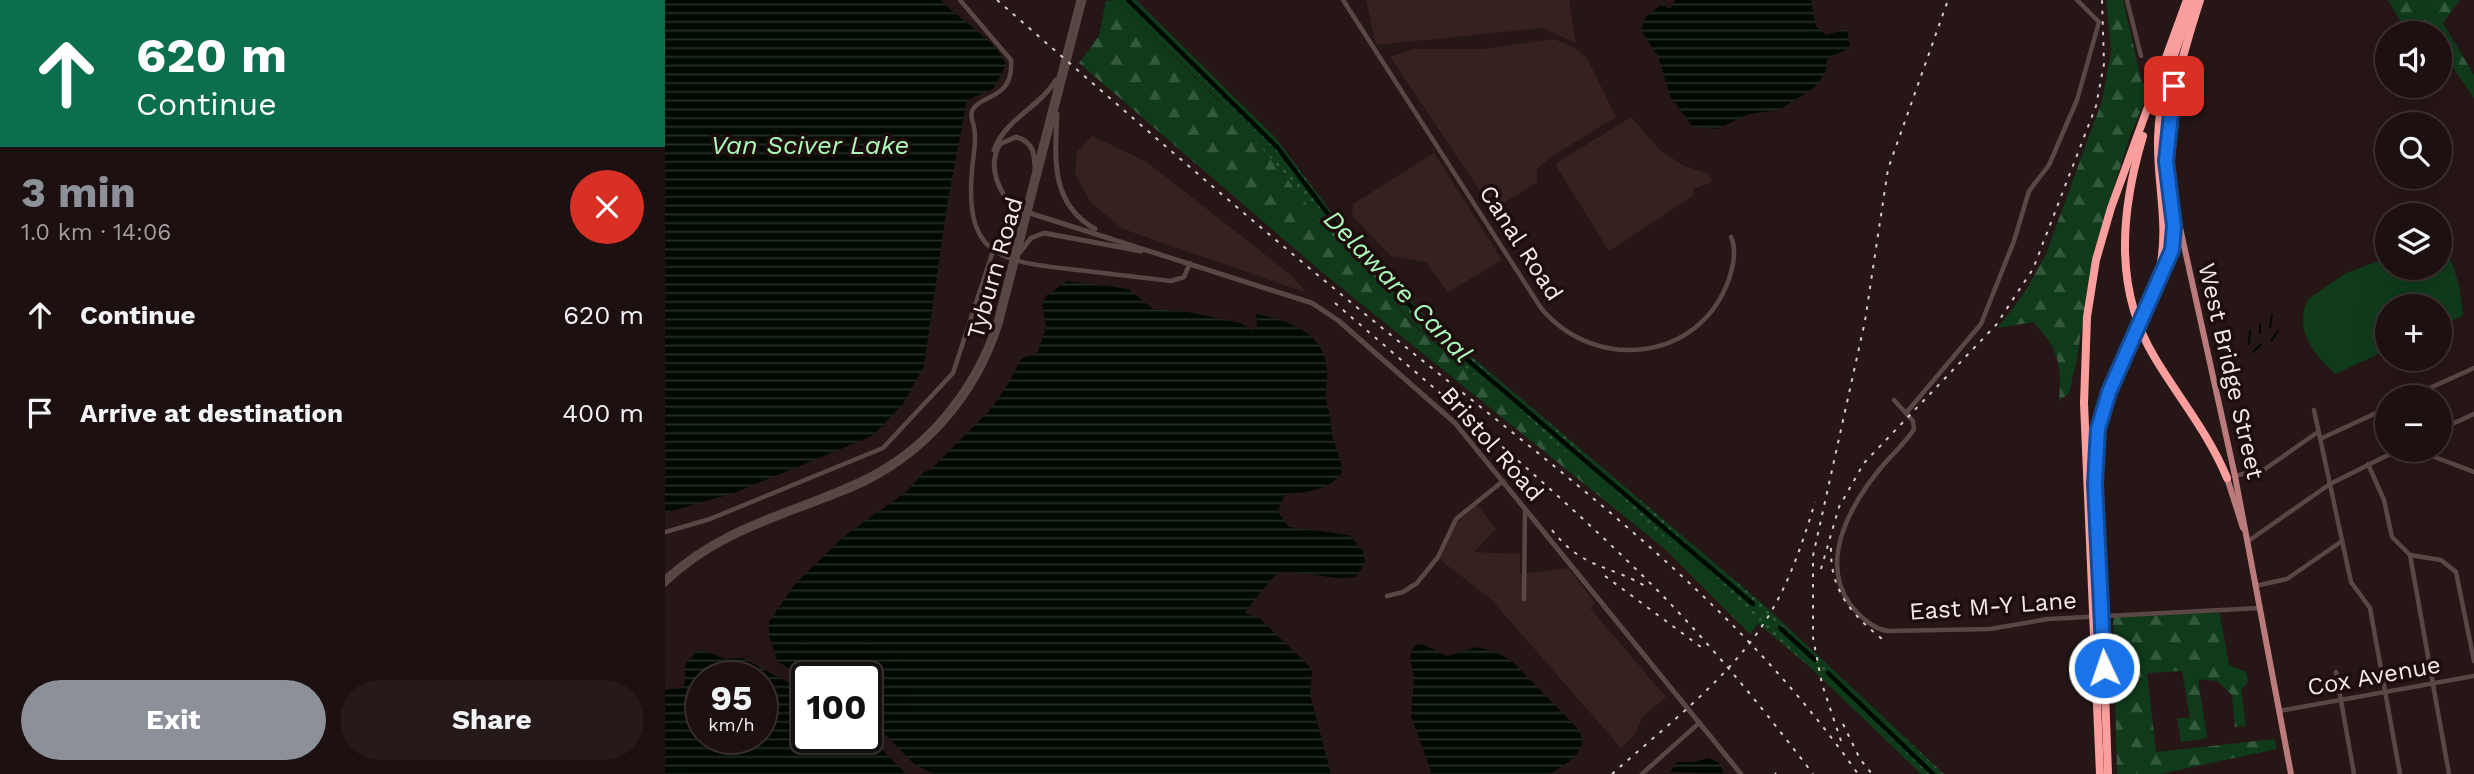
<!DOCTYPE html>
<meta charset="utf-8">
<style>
body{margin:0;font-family:"Work Sans",sans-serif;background:#251919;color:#f1f3f6;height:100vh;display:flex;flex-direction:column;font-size:26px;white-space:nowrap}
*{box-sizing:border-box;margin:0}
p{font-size:23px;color:#a09d9f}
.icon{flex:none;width:38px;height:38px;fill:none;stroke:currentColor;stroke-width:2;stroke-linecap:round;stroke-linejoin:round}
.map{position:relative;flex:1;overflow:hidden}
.drawer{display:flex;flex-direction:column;background:#1d1010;width:665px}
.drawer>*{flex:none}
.top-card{background:#0b6e4f;color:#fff;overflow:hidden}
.buttons{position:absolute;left:1710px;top:21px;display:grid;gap:14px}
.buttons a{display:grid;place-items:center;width:77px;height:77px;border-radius:50%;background:#1d1010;box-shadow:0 7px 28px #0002,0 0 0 2px #3b3030;font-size:35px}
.speed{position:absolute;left:21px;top:662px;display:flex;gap:14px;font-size:35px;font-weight:700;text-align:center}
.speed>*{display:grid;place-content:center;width:91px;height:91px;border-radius:50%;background:#1d1010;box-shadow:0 7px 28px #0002,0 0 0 2px #3b3030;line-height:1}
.speed small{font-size:18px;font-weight:400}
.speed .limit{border:4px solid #111;border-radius:10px;background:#fff;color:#111}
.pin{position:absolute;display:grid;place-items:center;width:60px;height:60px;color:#fff;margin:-30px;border-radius:14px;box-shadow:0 4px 10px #0006}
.me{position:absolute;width:77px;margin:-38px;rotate:357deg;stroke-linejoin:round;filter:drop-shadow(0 0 5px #0008)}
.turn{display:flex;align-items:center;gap:24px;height:147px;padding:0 21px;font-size:32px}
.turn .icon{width:91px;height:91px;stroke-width:2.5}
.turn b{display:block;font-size:49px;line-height:60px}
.round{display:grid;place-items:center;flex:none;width:74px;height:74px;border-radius:37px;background:#251919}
.headline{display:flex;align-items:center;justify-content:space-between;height:119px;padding:0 21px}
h1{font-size:42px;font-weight:700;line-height:52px;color:#8c9099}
.button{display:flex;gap:14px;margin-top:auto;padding:14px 21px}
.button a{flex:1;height:80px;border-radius:42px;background:#8c9099;color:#fff;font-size:28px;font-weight:700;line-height:80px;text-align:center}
.button a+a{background:#251919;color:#f1f3f6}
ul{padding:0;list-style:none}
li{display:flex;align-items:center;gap:21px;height:98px;padding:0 21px}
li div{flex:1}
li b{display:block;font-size:26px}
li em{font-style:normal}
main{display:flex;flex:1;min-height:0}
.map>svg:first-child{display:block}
.built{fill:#372020}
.grass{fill:#0f3b1b}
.forest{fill:url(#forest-firs)}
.park{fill:url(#park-dots)}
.water{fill:url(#water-rules);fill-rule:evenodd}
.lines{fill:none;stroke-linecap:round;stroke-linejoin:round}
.stream{stroke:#000a00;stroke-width:2}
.canal{stroke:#000a00;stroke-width:4.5}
.minor{stroke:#594645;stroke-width:4.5}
.secondary{stroke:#594645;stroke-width:5}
.primary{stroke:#ba7b7a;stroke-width:6}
.motorway{stroke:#fb9f9e;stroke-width:8}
.rail{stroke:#d8cccb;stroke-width:2;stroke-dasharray:3.5 7;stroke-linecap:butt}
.route-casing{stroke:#114b97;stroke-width:18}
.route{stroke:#1a73e8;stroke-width:12}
.labels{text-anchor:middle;stroke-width:7;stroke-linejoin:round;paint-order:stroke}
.street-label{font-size:24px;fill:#f6eae9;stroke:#1d0d0d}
.water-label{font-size:26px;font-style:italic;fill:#acfbb9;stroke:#1d0d0d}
</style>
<main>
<section class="drawer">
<div class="top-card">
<div class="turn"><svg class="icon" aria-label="ahead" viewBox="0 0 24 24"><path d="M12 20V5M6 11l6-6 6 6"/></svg><div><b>620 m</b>Continue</div></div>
</div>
<div class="headline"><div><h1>3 min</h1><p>1.0 km · 14:06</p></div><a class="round" style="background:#d93025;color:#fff"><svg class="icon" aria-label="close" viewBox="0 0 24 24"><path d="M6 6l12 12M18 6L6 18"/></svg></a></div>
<ul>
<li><svg class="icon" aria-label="ahead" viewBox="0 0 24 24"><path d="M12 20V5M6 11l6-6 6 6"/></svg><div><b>Continue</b></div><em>620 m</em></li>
<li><svg class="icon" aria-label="arrive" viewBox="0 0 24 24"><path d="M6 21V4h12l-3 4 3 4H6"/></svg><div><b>Arrive at destination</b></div><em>400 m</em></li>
</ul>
<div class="button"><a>Exit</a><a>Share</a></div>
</section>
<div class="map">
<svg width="1809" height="774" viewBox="0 0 1809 774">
<defs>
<pattern id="forest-firs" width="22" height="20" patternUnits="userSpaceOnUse" patternTransform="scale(1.75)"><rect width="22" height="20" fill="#0f3b1b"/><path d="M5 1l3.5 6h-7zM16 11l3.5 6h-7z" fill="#33583c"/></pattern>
<pattern id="park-dots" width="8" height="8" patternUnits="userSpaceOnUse" patternTransform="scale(1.75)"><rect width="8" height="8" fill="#0f3b1b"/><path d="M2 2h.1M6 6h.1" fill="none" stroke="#33583c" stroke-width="1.8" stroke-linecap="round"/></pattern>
<pattern id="water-rules" width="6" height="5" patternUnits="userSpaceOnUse" patternTransform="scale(1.75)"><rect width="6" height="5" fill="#000a00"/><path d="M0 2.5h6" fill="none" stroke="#262e25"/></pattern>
</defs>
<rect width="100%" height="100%" fill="#271616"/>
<g class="built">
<path d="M 701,0 L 904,0 L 911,43 L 877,28 L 711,45 Z"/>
<path d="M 889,39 L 906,46 L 922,58 L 951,117 L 886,157 L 872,169 L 872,182 L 828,210 L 725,57 L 749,49 L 818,49 Z"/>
<path d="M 966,117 L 995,150 L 1019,166 L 1045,174 L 1047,182 L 1028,189 L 1029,195 L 944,251 L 890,164 Z"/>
<path d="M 427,136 L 482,162 L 626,275 L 642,293 L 458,229 L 425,202 L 410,173 L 412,152 Z"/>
<path d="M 769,153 L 837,260 L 783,292 L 761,262 L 726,256 L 687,216 L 688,204 Z"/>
<path d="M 812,505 L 831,529 L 809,552 L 855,554 L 855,574 L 903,568 L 930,603 L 925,608 L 1001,697 L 977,717 L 970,734 L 956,748 L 825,598 L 775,560 L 791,523 Z"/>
</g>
<path class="grass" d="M 1775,245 L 1779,256 L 1786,260 L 1794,285 L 1798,315 L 1775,327 L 1774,306 L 1722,306 L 1722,350 L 1670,374 C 1649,354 1628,329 1643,299 L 1681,273 L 1722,258 L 1722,268 L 1774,268 Z"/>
<g class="forest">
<path d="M 452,0 L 613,160 L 679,249 L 748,325 L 962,502 L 1095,621 L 1085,634 L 1000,549 L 658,273 L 414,63 L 434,36 L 441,1 Z"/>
<path d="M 1441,0 L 1458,0 L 1477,83 L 1487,83 L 1465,136 L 1430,248 L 1411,363 L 1404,393 L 1394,401 C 1397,364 1394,349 1368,322 L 1333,328 L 1360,292 L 1381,254 L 1437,101 L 1446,51 Z"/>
<path d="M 1723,0 L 1795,0 L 1778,23 L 1809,75 L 1809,98 L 1775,49 L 1774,33 L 1741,30 Z"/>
<path d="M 1554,610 L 1564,665 L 1581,672 L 1583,683 L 1576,689 L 1581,726 L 1570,727 L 1567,695 L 1552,681 L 1533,679 L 1542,738 L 1516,742 L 1512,718 L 1525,718 L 1517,671 L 1482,673 L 1491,752 L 1610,739 L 1611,749 L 1495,774 L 1452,774 L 1448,616 Z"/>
</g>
<path class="park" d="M 452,0 L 471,0 L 610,137 L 675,224 L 766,322 L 1100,606 L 1279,774 L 1256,774 L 1147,669 L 1090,621 L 973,513 L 752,327 L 676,249 L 609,162 L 554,100 Z"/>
<g class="water">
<path d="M 0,0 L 276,0 C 296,23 329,36 341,65 L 328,89 L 302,100 L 282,205 L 259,366 L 238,404 L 207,436 L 69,493 L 0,513 Z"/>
<path d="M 1010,0 L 1146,0 L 1151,27 L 1161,35 L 1182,29 L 1185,48 L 1162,58 L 1161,71 L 1150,87 L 1114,110 L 1084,114 L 1052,129 L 1028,127 L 1005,96 L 993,56 L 976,31 L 979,19 L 998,3 L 1003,8 L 1007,7 Z"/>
<path d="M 402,281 L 464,289 L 488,309 L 523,312 L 576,323 L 588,331 L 592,327 L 591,314 C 635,323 669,339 661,389 C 659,400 666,415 666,426 C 666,442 677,456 677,472 C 665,491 641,492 620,494 L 613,512 L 624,527 L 684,535 L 698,551 L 700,563 L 692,576 C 669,583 636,568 613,573 C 607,577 584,606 580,613 L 594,618 L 643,665 L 647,671 L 645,695 L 666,774 L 269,774 L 250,765 L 201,715 L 201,677 L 142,678 L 113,662 L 104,636 L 104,622 L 130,584 L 178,537 L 242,491 L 258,473 L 266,469 L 325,410 L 342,386 L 356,359 L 373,352 L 381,327 L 377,303 L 381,296 Z"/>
<path d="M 755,643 L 782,656 L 812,647 L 831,652 L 847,661 L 913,729 L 918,741 C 915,757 897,767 884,774 L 767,774 L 746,716 L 749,677 L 745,659 L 747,649 Z"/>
<path d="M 38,650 L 60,659 L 78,658 L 142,693 L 142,737 L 201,737 L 201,733 L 241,774 L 0,774 L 0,690 L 16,688 L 20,683 L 20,665 L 32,651 ZM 96,677 L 96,737 L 37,737 L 37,677 Z"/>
<path d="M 1044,758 L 1054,763 L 1059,774 L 1005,772 L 1012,762 L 1028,762 Z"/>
</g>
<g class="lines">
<g class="stream">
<path d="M 1605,328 L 1607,315"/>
<path d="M 1595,333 L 1595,324"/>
<path d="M 1606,341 L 1613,331"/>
<path d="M 1584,344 L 1585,331"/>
<path d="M 1588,352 L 1596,344"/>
</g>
<g class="canal">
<path d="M 463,0 L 612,147 L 678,234 L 771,333 L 1088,604"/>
<path d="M 1115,628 L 1150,660"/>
<path d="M 1163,673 L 1268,774"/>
</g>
<g class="minor">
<path d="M 295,0 L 346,60 C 349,101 314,94 307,111 C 305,117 308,122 309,127 C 312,141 308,156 307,170 C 300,253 331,261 404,269 C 438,273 472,277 506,281 L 519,277 L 525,263"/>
<path d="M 678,0 L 876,308 C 930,373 1035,362 1064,279 C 1068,266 1072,250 1066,237"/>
<path d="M 1462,0 L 1476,56"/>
<path d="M 1745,397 L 1809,368"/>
<path d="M 1229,400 L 1248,421 L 1249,429 C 1240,444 1225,456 1214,470 C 1185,506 1154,561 1185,604 C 1194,616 1209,630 1224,631 L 1325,629 L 1383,619 L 1595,608"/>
<path d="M 1649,410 L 1686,582 L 1705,608 L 1735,774"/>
<path d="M 1241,413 L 1316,324 L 1349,241 L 1364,191 L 1384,165 L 1412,100 L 1434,22 L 1412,0"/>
<path d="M 1774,430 L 1809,414"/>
<path d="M 1655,439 L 1722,408"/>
<path d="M 1751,450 L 1809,472"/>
<path d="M 1703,464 L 1719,500 L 1727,537 L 1745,555 L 1784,774"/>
<path d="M 1569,476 L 1600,469 L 1653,432"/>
<path d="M 0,532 L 45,519 L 218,448 L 288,373 L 328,251"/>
<path d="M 1582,542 L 1665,484 L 1733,450"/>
<path d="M 1745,555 L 1776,560 L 1791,572 L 1809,661"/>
<path d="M 1590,586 L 1622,579 L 1677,541"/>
<path d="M 722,596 L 738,592 L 752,583 L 773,557 L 791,519 L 838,481"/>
<path d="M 859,599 L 860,509"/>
<path d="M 1671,672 L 1689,774"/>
<path d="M 1614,711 L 1809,676"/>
<path d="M 977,774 L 1034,723"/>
</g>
<g class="secondary">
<path d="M 392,114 C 390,159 385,203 430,229"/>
<path d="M 329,150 C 341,118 374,108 391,80"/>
<path d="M 370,172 C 370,155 369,142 351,137 L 335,144 C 322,166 333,194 352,209 L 647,303 L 674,321 L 790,423 L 1076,774"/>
<path d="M 355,252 L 366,238 L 379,233 L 476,251"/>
<path d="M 0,578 C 60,523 125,513 195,480 C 261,449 308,391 331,322 L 414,0"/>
<path d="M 0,584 C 56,531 118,518 187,489 C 259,458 312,397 335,324 L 419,0"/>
</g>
<g class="primary">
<path d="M 1514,223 L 1570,476 L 1626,774"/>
<path d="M 1562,478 L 1578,528"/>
</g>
<g class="motorway">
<path d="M 1478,136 C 1456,210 1448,289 1490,358 C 1514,398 1544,434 1562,478"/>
<path d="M 1494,283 C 1521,229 1498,209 1501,157 C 1504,102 1518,53 1535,0"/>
<path d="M 1435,774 L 1419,403 L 1422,317 L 1431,260 L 1446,208 L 1522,0"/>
<path d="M 1443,774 L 1431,449 C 1439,383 1482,331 1495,268 C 1504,224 1492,183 1493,139 C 1494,90 1512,46 1529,0"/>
</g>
<g class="rail">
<path d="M 332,0 C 464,115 596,230 732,340 C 897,474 1070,598 1193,774"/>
<path d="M 670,303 C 781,399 895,492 998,596 C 1052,652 1101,712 1148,774"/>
<path d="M 887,530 C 918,570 945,564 983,588"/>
<path d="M 1166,548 C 1165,590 1186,614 1217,639"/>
<path d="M 1156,569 L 1174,507 L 1199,463 L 1331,325 L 1368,269 L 1431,106 L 1439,64 L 1437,0"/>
<path d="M 940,576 L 1036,647"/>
<path d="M 1178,724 L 1195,759 L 1207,774"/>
<path d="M 1176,741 L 1157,684 L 1148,638 L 1148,556 L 1200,321 L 1223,169 L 1283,0"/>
<path d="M 1110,773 L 1111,774"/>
<path d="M 947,774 C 1002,725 1064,679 1103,617 C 1125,581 1138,542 1150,502"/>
</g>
</g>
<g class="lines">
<g class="route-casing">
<path id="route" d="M 1439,668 L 1430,484 L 1433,429 L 1444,392 L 1507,250 L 1509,226 L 1501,161 L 1509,86"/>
</g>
<use href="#route" class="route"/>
</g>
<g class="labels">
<g class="street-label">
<text transform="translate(856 243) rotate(57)" y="8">Canal Road</text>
<text transform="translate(330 268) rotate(-74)" y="8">Tyburn Road</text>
<text transform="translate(1566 371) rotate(77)" y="8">West Bridge Street</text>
<text transform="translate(827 444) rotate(49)" y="8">Bristol Road</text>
<text transform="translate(1328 606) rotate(-4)" y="8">East M-Y Lane</text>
<text transform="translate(1709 676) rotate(-10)" y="8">Cox Avenue</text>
</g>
<g class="water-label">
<text x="145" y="154">Van Sciver Lake</text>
<text transform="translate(733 286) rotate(46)" y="9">Delaware Canal</text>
</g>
</g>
</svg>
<div class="buttons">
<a><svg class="icon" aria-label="sound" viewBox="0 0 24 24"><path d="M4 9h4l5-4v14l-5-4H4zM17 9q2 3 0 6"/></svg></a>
<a><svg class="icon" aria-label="search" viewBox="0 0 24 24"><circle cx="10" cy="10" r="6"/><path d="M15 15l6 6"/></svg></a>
<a><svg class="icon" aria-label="layers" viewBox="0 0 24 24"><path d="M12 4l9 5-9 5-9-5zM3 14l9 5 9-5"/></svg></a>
<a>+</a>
<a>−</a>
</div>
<div class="speed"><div>95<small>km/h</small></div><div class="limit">100</div></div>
<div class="pin" style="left:1509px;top:86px;background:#d93025"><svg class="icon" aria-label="arrive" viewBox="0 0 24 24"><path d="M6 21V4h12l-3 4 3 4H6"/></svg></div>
<svg class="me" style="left:1439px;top:668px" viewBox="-20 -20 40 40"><circle r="17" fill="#1a73e8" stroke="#fff" stroke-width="3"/><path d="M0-11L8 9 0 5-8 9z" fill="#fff"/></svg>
</div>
</main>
